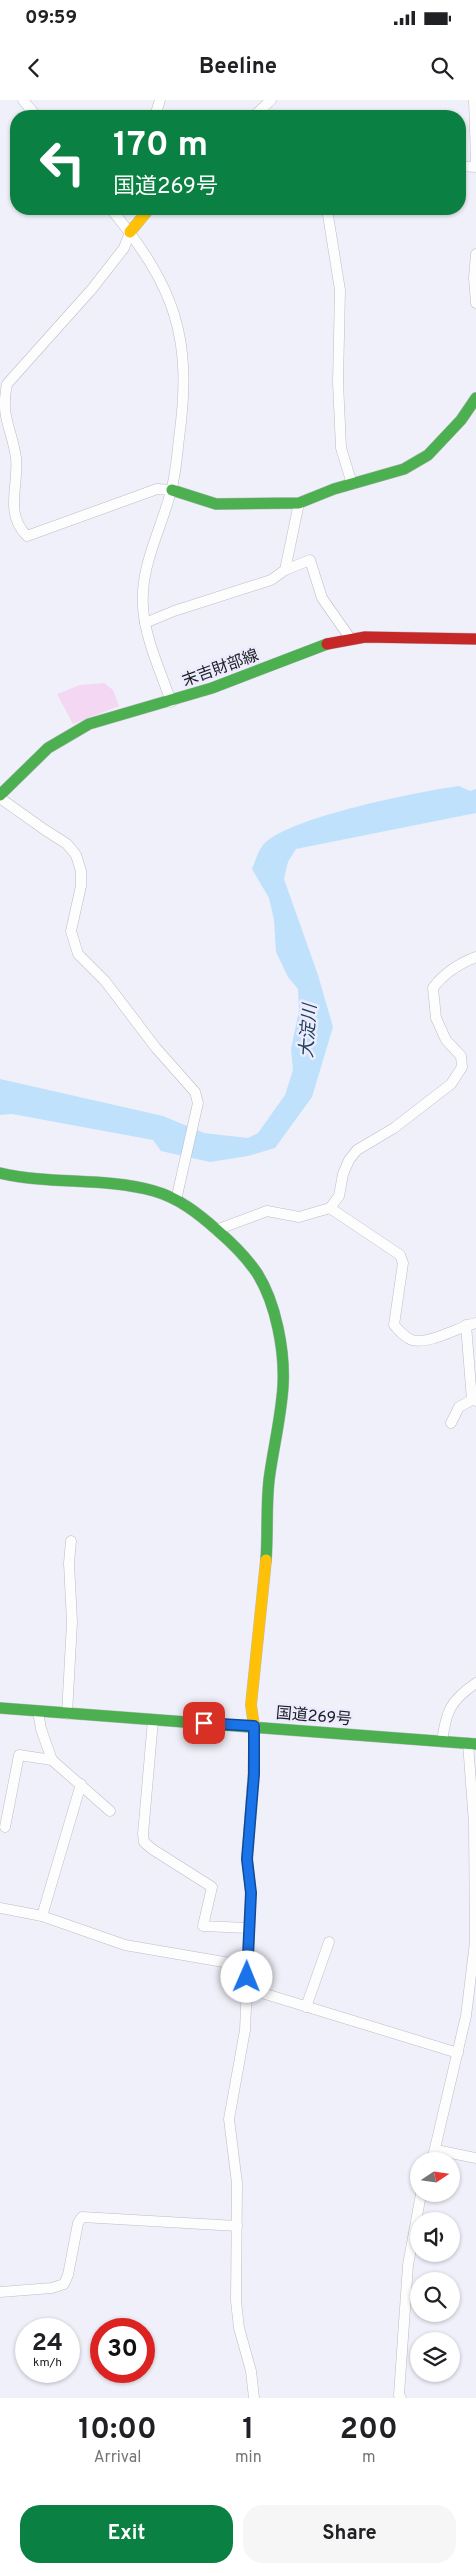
<!DOCTYPE html>
<meta charset="utf-8">
<style>
body{margin:0;font-family:Overpass,"Noto Sans JP",sans-serif;background:#f6f6f6;color:#202124;height:100vh;display:flex;flex-direction:column;font-size:19px;white-space:nowrap}
*{box-sizing:border-box;margin:0}
p{font-size:16px;color:#757577}
.icon{flex:none;width:28px;height:28px;fill:none;stroke:currentColor;stroke-width:2;stroke-linecap:round;stroke-linejoin:round}
.map{position:relative;height:2298px;overflow:hidden}
.details{display:flex;flex-direction:column;background:#fff;flex:1}
.details>*{flex:none}
.guide{position:absolute;left:10px;top:10px;width:456px;height:105px;border-radius:20px;box-shadow:0 1px 4px #0004;background:#0b8043;color:#fff;overflow:hidden}
.needle{width:32px;rotate:77deg}
.buttons{position:absolute;left:410px;top:2052px;display:grid;gap:10px}
.buttons a{display:grid;place-items:center;width:50px;height:50px;border-radius:50%;background:#fff;box-shadow:0 1px 4px #0004;font-size:25px}
.speed{position:absolute;left:15px;top:2218px;display:flex;gap:10px;font-size:25px;font-weight:700;text-align:center}
.speed>*{display:grid;place-content:center;width:65px;height:65px;border-radius:50%;background:#fff;box-shadow:0 1px 4px #0004;line-height:1}
.speed small{font-size:12px;font-weight:400}
.speed .limit{border:8px solid #d22;background:#fff;color:#111}
.pin{position:absolute;display:grid;place-items:center;width:42px;height:42px;color:#fff;margin:-21px;border-radius:10px;box-shadow:0 2px 8px #0006}
.me{position:absolute;width:55px;margin:-28px;rotate:1deg;stroke-linejoin:round;filter:drop-shadow(0 0 4px #0008)}
.turn{display:flex;align-items:center;gap:18px;height:105px;padding:0 20px;font-size:22px}
.turn .icon{width:65px;height:65px;stroke-width:2.5}
.turn b{display:block;font-size:35px;line-height:42px}
.eta{display:flex;justify-content:space-evenly;align-items:center;height:85px;text-align:center}
.eta b{font-size:30px;font-weight:700;line-height:35px}
.button{display:flex;gap:10px;margin-top:auto;padding:10px 20px}
.button a{flex:1;height:58px;border-radius:20px;background:#0b8043;color:#fff;font-size:20px;font-weight:700;line-height:58px;text-align:center}
.button a+a{background:#f6f6f6;color:#202124}
.status{display:flex;justify-content:space-between;align-items:center;height:35px;padding:0 25px;background:#fff;direction:ltr}
.status svg{height:14px;fill:currentColor}
header{display:flex;justify-content:space-between;align-items:center;height:65px;padding:0 20px;background:#fff;font-size:22px;font-weight:700}
.map>svg:first-child{display:block}
.green{fill:#f4d7f3}
.water{fill:#c0e1fb}
.lines{fill:none;stroke-linecap:round;stroke-linejoin:round}
.street-casing{stroke:#bcbcc4;stroke-width:11}
.fast-casing{stroke:#bcbcc4;stroke-width:12}
.slow-casing{stroke:#bcbcc4;stroke-width:12}
.jam-casing{stroke:#bcbcc4;stroke-width:12}
.street{stroke:#fdfdfe;stroke-width:10}
.fast{stroke:#4caf50;stroke-width:11}
.slow{stroke:#ffc107;stroke-width:11}
.jam{stroke:#c62828;stroke-width:11}
.route-casing{stroke:#114b97;stroke-width:12}
.route{stroke:#1a73e8;stroke-width:9}
.labels{text-anchor:middle;stroke-width:5;stroke-linejoin:round;paint-order:stroke}
.street-label{font-size:16px;fill:#1c1c22;stroke:#ececfe}
.water-label{font-size:18px;font-style:italic;fill:#204359;stroke:#ececfe}
</style>
<div class="status"><b>09:59</b><svg viewBox="0 0 49 12"><path d="M0 12V9h3v3zM5 12V6h3v6zM10 12V3h3v9zM15 12V0h3v12zM26 1h20v11H26zM47 4h2v5h-2z"/></svg></div>
<header><svg class="icon" aria-label="back" viewBox="0 0 24 24"><path d="M15 5l-7 7 7 7"/></svg>Beeline<svg class="icon" aria-label="search" viewBox="0 0 24 24"><circle cx="10" cy="10" r="6"/><path d="M15 15l6 6"/></svg></header>
<div class="map">
<svg width="476" height="2298" viewBox="0 0 476 2298">
<rect width="100%" height="100%" fill="#f0f0fa"/>
<path class="green" d="M 104,583 L 113,590 L 119,606 L 73,624 L 57,594 L 80,585 Z"/>
<path class="water" d="M 459,686 L 470,691 L 476,689 L 476,713 L 296,749 L 288,762 L 284,779 L 318,875 L 333,927 L 312,997 L 275,1048 L 248,1056 L 210,1062 L 161,1051 L 153,1040 L 12,1014 L 0,1015 L 0,979 L 163,1016 L 204,1033 L 248,1038 L 258,1033 L 285,995 L 293,970 L 291,949 L 299,910 L 298,889 L 288,877 L 276,852 L 274,820 L 269,798 L 252,769 C 255,762 258,751 263,745 C 285,718 421,691 459,686 Z"/>
<g class="lines">
<g class="street-casing">
<g id="street">
<path d="M 23,0 L 36,16"/>
<path d="M 474,0 L 476,61"/>
<path d="M 155,16 L 160,0"/>
<path d="M 254,16 L 271,0"/>
<path d="M 460,66 L 476,67"/>
<path d="M 111,109 C 175,187 193,237 179,338 C 177,355 176,374 171,391 C 161,430 140,466 143,507 C 145,539 161,572 171,602"/>
<path d="M 327,109 L 340,190 L 338,282 L 341,348 L 352,384"/>
<path d="M 130,132 L 124,148 L 92,189 L 7,284 C 0,318 12,328 16,358 C 19,386 4,413 27,436 L 157,389 L 172,390"/>
<path d="M 476,154 L 474,178 L 476,203"/>
<path d="M 285,470 L 310,460 L 322,498 L 350,538"/>
<path d="M 145,523 L 174,511 L 271,480 L 285,470 L 299,403"/>
<path d="M 0,698 L 45,730 L 67,744 L 76,755 L 81,771 L 81,786 L 71,831 L 78,854 L 105,881 L 156,948 L 195,992 L 198,1003 L 176,1100"/>
<path d="M 330,1108 L 400,1155 L 403,1163 L 394,1225 C 399,1230 405,1238 412,1240 C 429,1245 458,1227 476,1223"/>
<path d="M 216,1130 L 267,1111 L 299,1117 L 330,1108 L 339,1096 L 343,1074 L 349,1060 L 357,1050 L 394,1028 L 451,984 L 462,967 L 461,956 L 446,940 L 436,918 L 433,888 C 444,873 458,864 476,857"/>
<path d="M 466,1225 L 472,1300"/>
<path d="M 451,1323 L 459,1307 L 472,1300 L 476,1301"/>
<path d="M 38,1611 L 41,1629 L 52,1660 L 110,1711"/>
<path d="M 67,1614 L 72,1522 L 69,1463 L 71,1441"/>
<path d="M 153,1620 L 143,1734 L 144,1742 L 152,1749 L 212,1787 L 203,1826 L 248,1828"/>
<path d="M 442,1642 C 446,1611 450,1601 476,1583"/>
<path d="M 5,1727 L 19,1655 L 52,1660"/>
<path d="M 0,1808 L 42,1816 L 125,1845 L 247,1866"/>
<path d="M 42,1816 L 81,1684"/>
<path d="M 246,1888 L 458,1953"/>
<path d="M 306,1907 L 329,1842"/>
<path d="M 436,2050 L 476,2058"/>
<path d="M 432,2061 L 466,1916 L 475,1842 L 474,1723 L 468,1643"/>
<path d="M 0,2192 L 52,2188 L 64,2184 L 68,2175 L 78,2123 L 82,2117 L 237,2126"/>
<path d="M 254,2298 L 251,2271 L 239,2228 L 236,2201 L 237,2083 L 229,2019 L 245,1930 L 251,1793 L 247,1759 L 253,1674 L 254,1626"/>
<path d="M 401,2298 L 399,2295 L 408,2165 L 421,2094"/>
</g>
</g>
<g class="fast-casing">
<g id="fast">
<path d="M 172,390 L 216,404 L 299,403 L 334,389 L 404,369 L 428,355 L 461,320 L 476,298"/>
<path d="M 0,695 L 48,648 L 89,624 L 212,588 L 327,544"/>
<path d="M 0,1073 C 51,1085 104,1077 154,1091 C 179,1098 199,1114 218,1131 C 232,1143 246,1157 257,1173 C 276,1203 285,1251 283,1286 C 281,1318 273,1349 269,1380 C 266,1407 268,1433 266,1460"/>
<path d="M 0,1608 L 476,1644"/>
</g>
</g>
<g class="slow-casing">
<g id="slow">
<path d="M 130,132 L 149,109"/>
<path d="M 254,1626 L 251,1605 L 266,1460"/>
</g>
</g>
<g class="jam-casing">
<path id="jam" d="M 327,544 L 365,537 L 476,539"/>
</g>
<use href="#street" class="street"/>
<use href="#fast" class="fast"/>
<use href="#slow" class="slow"/>
<use href="#jam" class="jam"/>
</g>
<g class="lines">
<g class="route-casing">
<path id="route" d="M 204,1623 L 254,1626 L 254,1674 L 247,1759 L 251,1793 L 247,1877"/>
</g>
<use href="#route" class="route"/>
</g>
<g class="labels">
<g class="street-label">
<text transform="translate(220 567) rotate(-20)" y="6">末吉財部線</text>
<text transform="translate(314 1615) rotate(5)" y="6">国道269号</text>
</g>
<g class="water-label">
<text transform="translate(308 931) rotate(-86)" y="6">大淀川</text>
</g>
</g>
</svg>
<div class="buttons">
<a><svg class="needle" viewBox="-14 -14 28 28"><path d="M0-13l5 13h-10z" fill="#e53935"/><path d="M0 13l5-13h-10z" fill="#757577"/></svg></a>
<a><svg class="icon" aria-label="sound" viewBox="0 0 24 24"><path d="M4 9h4l5-4v14l-5-4H4zM17 9q2 3 0 6"/></svg></a>
<a><svg class="icon" aria-label="search" viewBox="0 0 24 24"><circle cx="10" cy="10" r="6"/><path d="M15 15l6 6"/></svg></a>
<a><svg class="icon" aria-label="layers" viewBox="0 0 24 24"><path d="M12 4l9 5-9 5-9-5zM3 14l9 5 9-5"/></svg></a>
</div>
<div class="speed"><div>24<small>km/h</small></div><div class="limit">30</div></div>
<div class="pin" style="left:204px;top:1623px;background:#d93025"><svg class="icon" aria-label="arrive" viewBox="0 0 24 24"><path d="M6 21V4h12l-3 4 3 4H6"/></svg></div>
<svg class="me" style="left:247px;top:1877px" viewBox="-20 -20 40 40"><circle r="19" fill="#fff"/><path d="M0-13L10 11 0 6-10 11z" fill="#1a73e8"/></svg>
<div class="guide">
<div class="turn"><svg class="icon" aria-label="left" viewBox="0 0 24 24"><path d="M17 20v-9H6M10 6l-5 5 5 5"/></svg><div><b>170 m</b>国道269号</div></div>
</div>
</div>
<section class="details">
<div class="eta">
<div><b>10:00</b><p>Arrival</p></div>
<div><b>1</b><p>min</p></div>
<div><b>200</b><p>m</p></div>
</div>
<div class="button"><a>Exit</a><a>Share</a></div>
</section>
